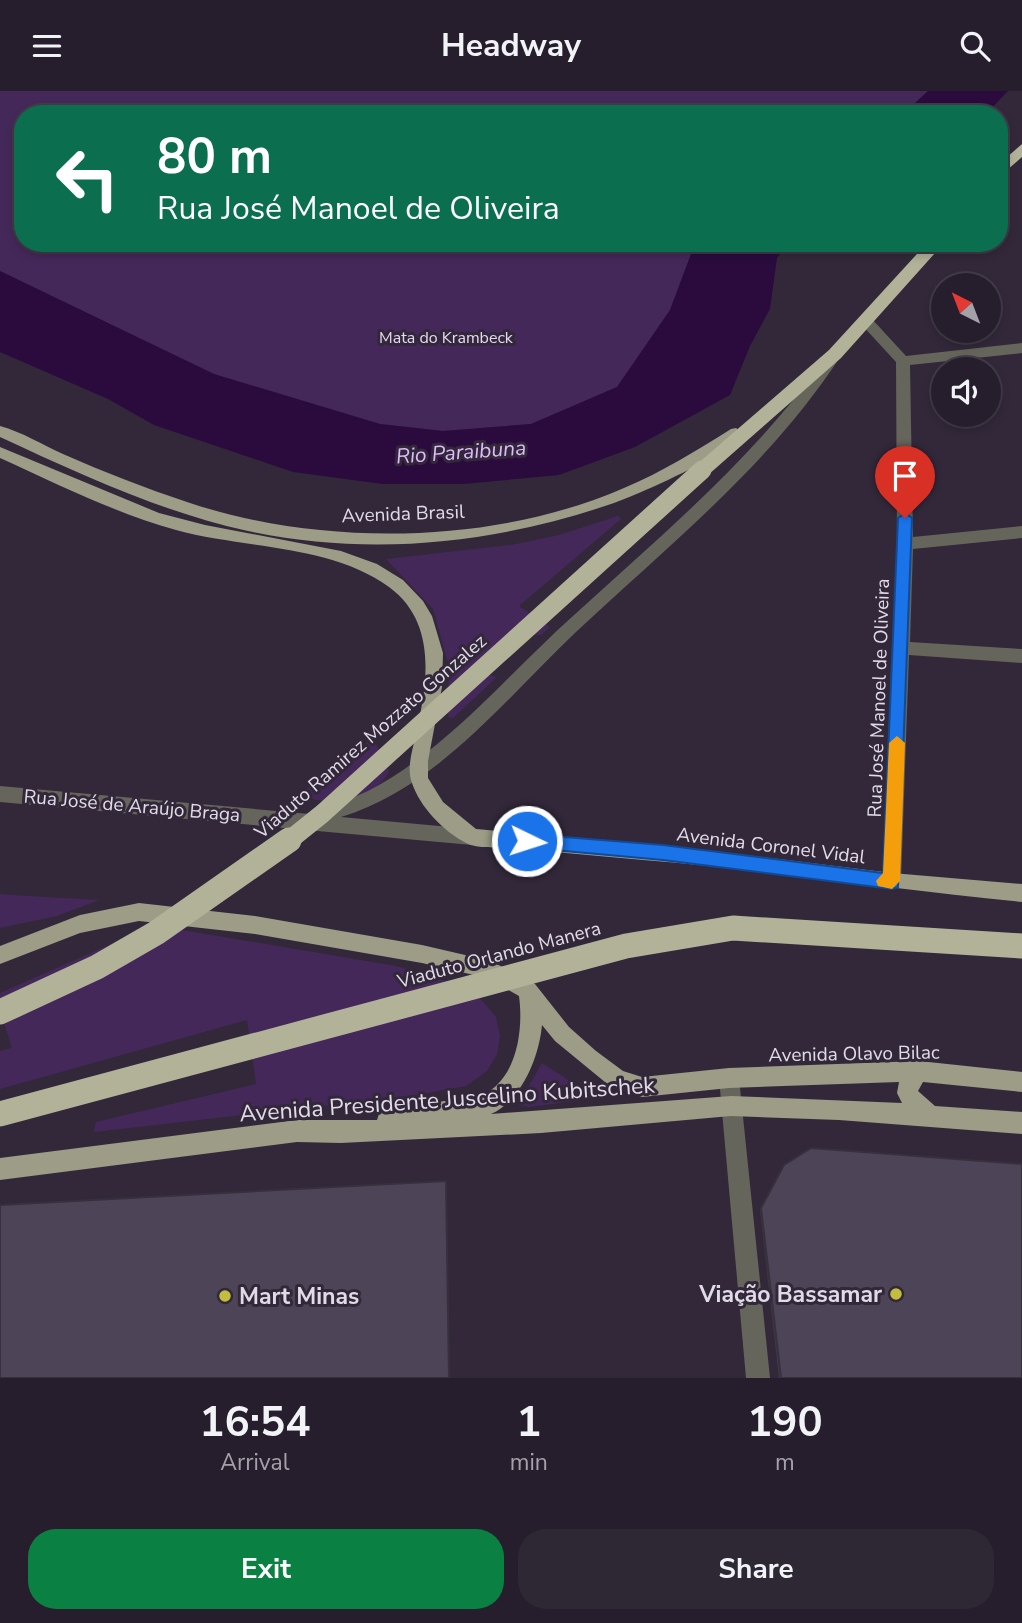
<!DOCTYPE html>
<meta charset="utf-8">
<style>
body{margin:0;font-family:"Nunito Sans",sans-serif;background:#2e2734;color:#f1f3f6;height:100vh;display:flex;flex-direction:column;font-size:26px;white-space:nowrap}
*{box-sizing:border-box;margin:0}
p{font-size:23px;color:#a4a2a9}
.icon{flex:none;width:38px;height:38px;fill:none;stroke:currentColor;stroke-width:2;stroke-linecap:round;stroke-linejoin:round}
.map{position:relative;height:1287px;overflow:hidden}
.side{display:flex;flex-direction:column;background:#261e2c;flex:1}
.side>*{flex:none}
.guide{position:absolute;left:14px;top:14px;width:994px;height:147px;border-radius:28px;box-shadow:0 4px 10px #0003,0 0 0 2px #423c48;background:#0b6e4f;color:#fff;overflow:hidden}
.needle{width:46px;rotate:318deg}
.controls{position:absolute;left:931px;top:182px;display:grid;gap:14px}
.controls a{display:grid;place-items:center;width:70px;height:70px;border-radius:50%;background:#261e2c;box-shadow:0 4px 10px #0003,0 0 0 2px #423c48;font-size:35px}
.pin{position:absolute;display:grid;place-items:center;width:60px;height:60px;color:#fff;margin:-72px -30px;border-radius:50% 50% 50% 0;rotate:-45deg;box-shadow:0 0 7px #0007}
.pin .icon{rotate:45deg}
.me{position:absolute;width:77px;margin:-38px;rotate:94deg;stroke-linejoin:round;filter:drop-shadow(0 0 5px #0008)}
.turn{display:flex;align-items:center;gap:24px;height:147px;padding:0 28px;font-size:32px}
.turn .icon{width:91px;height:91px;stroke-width:2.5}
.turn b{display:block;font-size:49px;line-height:60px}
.eta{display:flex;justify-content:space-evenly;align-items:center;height:119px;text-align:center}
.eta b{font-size:42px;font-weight:700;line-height:49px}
.action{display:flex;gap:14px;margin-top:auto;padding:14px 28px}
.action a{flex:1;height:80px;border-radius:28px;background:#0b8043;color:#fff;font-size:28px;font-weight:700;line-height:80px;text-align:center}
.action a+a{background:#2e2734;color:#f1f3f6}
header{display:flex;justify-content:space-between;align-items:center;height:91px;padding:0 28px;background:#261e2c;font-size:32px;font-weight:700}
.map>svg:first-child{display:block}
.green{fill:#45285a}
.water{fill:#2b0b3e}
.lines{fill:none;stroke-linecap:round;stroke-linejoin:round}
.minor{fill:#65655b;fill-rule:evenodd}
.major{fill:#9c9c87;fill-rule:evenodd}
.highway{fill:#b2b299;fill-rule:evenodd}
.highway-bridge-far1{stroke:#b2b299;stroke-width:19}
.highway-bridge{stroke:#b2b299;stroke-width:25}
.wall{fill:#433a4b}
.shaded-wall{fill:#37303d}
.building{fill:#4e4457;stroke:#37303d;stroke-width:2}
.route{fill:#1a73e8;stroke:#114b97;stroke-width:2}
.slow{fill:#f59e0b}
.poi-dot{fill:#c2bd3f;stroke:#32283a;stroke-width:2.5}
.labels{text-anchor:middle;stroke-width:6;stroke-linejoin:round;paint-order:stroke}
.far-park-label{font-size:16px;fill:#e8d6f7;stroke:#32283a}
.street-label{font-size:19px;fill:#e1dbe7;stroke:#32283a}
.water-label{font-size:21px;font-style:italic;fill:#dfbafd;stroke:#32283a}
.near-street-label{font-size:23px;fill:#e1dbe7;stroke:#32283a}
.near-poi-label{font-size:23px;font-weight:bold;fill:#e1dbe7;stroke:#32283a;text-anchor:end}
</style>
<header><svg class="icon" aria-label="menu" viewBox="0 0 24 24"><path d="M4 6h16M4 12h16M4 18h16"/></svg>Headway<svg class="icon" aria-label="search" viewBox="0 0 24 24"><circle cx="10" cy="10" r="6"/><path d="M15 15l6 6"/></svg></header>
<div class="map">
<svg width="1022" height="1287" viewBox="0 0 1022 1287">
<rect width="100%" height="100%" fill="#32283a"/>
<g class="green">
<path d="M 0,0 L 928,0 L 903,23 L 23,23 L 23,152 L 709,152 L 691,163 L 670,219 L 617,296 L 531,333 L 443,340 L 380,333 L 214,283 L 0,180 Z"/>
<path d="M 618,425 L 621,428 L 519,515 L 550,536 L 541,544 L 516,542 L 474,580 L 497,586 L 453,627 L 448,626 L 449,576 L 433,518 L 386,468 L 511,454 L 559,444 Z"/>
<path d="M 373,647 L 389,680 C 381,700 347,712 326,710 C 317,710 307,706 298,704 Z"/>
<path d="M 0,803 L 10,804 L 99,809 L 57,825 L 0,837 Z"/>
<path d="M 182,839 L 396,875 L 441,888 L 479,906 L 496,926 L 500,945 L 497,963 L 487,980 L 466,995 L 411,1005 L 94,1041 L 96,1031 L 256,993 L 247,929 L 0,998 L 0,960 L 12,957 L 0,919 L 0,902 L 134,843 Z"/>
<path d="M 542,972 L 596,1007 L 530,1016 L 518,1014 Z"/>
</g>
<g class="water">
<path d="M 928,0 L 1008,0 L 986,23 L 903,23 Z"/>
<path d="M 709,152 L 788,152 L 777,167 L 770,218 L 750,255 L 730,304 L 635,356 L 559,384 L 464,393 L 382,393 L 293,381 L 154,334 L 108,308 L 0,261 L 0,180 L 214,283 L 380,333 L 443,340 L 531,333 L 617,296 L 670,219 L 691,163 Z"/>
</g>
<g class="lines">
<g class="minor">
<path d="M 866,226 L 871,227 L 906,265 L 1022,252 L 1022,262 L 910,274 L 913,446 L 1022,435 L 1022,447 L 913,458 L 910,551 L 1022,558 L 1022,572 L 909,564 L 901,790 L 899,796 L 892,798 L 885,796 L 883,790 L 897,453 L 896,271 L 861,233 L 859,230 Z"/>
<path d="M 835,258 L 842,263 C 771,373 670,453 576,541 C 505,608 437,697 341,726 L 472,738 L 479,740 L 481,746 L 479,752 L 472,754 L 0,711 L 0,695 L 310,723 L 313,718 C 331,712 350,709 368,700 C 447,659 507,584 573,525 C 665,441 759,363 830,260 Z"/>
<path d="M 729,977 L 736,980 L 739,987 L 770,1287 L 746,1287 L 719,987 L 722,980 Z"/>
</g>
<g class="major">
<path d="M 0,335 C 22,341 43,354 63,363 C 104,381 145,397 187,411 C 321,456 493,454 624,397 C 662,381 696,360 731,338 L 736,337 L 743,342 C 726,365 642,402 614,412 C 495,453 371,466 248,440 C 161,421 80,383 0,346 Z"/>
<path d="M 0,356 L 159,422 L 205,434 L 341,460 L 377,473 L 403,489 L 423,510 L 432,525 L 443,562 L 442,596 L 428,670 L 428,687 L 443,711 L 476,738 L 663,754 L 892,782 L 1022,793 L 1022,811 C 896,799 770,779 643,769 C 599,765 555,761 510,757 C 497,756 478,758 466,752 C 443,740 420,716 412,692 C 406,676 413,659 416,642 C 428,592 437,531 389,496 C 330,453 245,458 176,439 C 115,422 57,393 0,367 Z"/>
<path d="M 139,812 L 255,825 L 422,854 L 491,870 L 535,893 L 569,936 L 596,960 L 623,980 L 642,986 L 729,977 L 919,970 L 1022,981 L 1022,1001 L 923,991 L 918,1000 L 935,1015 L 1022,1021 L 1022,1043 L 839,1029 L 731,1025 L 541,1042 L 341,1052 L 297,1051 L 0,1089 L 0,1067 L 297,1029 L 377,1029 L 380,1020 L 387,1016 L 474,1007 C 516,996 524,941 519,905 L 487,887 L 422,872 L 255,843 L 139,830 L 80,842 L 0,873 L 0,855 L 80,824 ZM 542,934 L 555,950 L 611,996 L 642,1006 L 729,997 L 899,991 L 897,1002 L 902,1012 L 731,1005 L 491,1023 C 522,1009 539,966 542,934 Z"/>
</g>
<g class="highway">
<path d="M 1022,53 L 1022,66 L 999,86 L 999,73 Z"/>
<path d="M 927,152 L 944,152 L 841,267 L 708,384 L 696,384 L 693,379 L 696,374 L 829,259 Z"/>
</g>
<path class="highway-bridge-far1" d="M 287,751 L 322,723 L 702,379"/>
<g class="highway-bridge">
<path d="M 0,921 L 97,876 L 156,842 L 289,749"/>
<path d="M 0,1023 L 626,855 L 733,837 L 1022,855"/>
</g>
</g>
<path class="wall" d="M 784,1074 L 1022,1287 L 779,1287 L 760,1119 Z"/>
<path class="shaded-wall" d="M 446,1090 L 447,1099 L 450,1287 L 449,1287 Z"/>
<g class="building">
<path d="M 811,1057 L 1022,1073 L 1022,1287 L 781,1287 L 761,1117 L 784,1074 Z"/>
<path d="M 446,1090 L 449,1287 L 0,1287 L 0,1114 Z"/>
</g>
<path class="route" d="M 905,422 L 912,427 L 898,796 L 892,798 L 663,769 L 521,756 L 518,750 L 521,745 L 527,743 L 663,754 L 883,782 L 898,427 Z"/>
<path class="slow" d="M 897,645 L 905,652 L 900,790 L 892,798 L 878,795 L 876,790 L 883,782 L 889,652 Z"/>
<g class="poi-dot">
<circle cx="896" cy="1203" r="7"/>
<circle cx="225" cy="1205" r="7"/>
</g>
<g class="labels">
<g class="far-park-label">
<text x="446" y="252">Mata do Krambeck</text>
</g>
<g class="street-label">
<text transform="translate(403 422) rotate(-2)" y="7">Avenida Brasil</text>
<text transform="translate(878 607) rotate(-88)" y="7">Rua José Manoel de Oliveira</text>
<text transform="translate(370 645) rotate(-41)" y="7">Viaduto Ramirez Mozzato Gonzalez</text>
<text transform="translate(132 714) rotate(5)" y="7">Rua José de Araújo Braga</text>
<text transform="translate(771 754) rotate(7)" y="7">Avenida Coronel Vidal</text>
<text transform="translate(499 863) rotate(-15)" y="7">Viaduto Orlando Manera</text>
<text transform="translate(854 962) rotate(-1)" y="7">Avenida Olavo Bilac</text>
</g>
<g class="water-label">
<text transform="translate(461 361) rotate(-4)" y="7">Rio Paraibuna</text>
</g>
<g class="near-street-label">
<text transform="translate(447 1008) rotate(-4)" y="8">Avenida Presidente Juscelino Kubitschek</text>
</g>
<g class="near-poi-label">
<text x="882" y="1211">Viação Bassamar</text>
<text x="239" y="1213" text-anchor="start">Mart Minas</text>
</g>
</g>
</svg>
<div class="controls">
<a><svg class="needle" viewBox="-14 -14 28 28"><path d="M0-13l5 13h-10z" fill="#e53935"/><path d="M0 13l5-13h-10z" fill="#a4a2a9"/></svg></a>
<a><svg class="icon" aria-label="sound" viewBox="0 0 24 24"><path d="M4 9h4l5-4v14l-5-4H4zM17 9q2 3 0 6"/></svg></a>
</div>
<div class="pin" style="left:905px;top:427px;background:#d93025"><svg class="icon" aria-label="arrive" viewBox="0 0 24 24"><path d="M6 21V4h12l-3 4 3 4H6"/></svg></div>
<svg class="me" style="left:527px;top:750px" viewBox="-20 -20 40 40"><circle r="17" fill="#1a73e8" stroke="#fff" stroke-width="3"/><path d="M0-11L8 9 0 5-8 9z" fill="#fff"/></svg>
<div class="guide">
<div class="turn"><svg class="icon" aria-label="left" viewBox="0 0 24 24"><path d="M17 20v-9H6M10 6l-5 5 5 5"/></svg><div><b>80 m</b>Rua José Manoel de Oliveira</div></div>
</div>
</div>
<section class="side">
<div class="eta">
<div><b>16:54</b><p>Arrival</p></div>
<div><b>1</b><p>min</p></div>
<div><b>190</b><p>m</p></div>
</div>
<div class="action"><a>Exit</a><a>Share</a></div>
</section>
